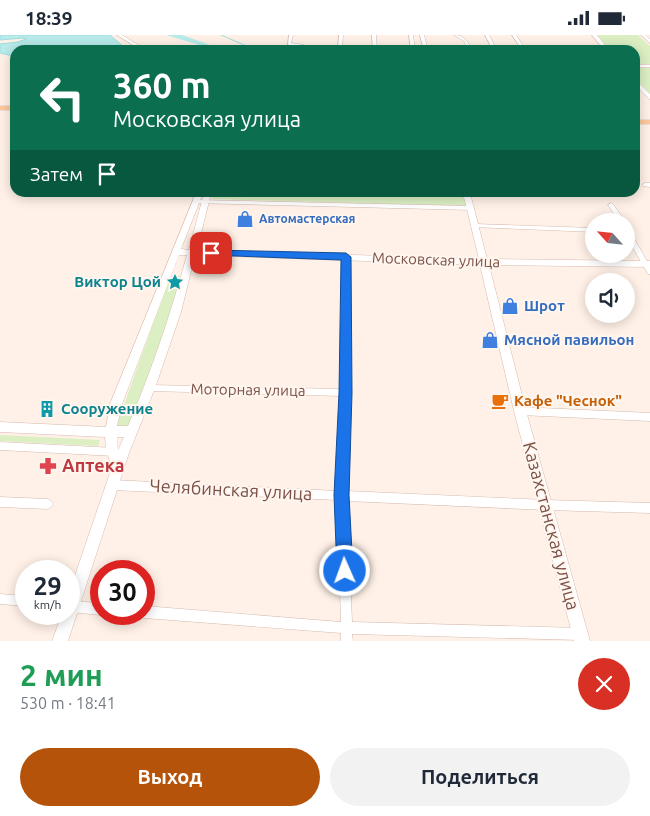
<!DOCTYPE html>
<html lang="ru">
<meta charset="utf-8">
<style>
body{margin:0;font-family:Ubuntu,sans-serif;background:#f2f2f3;color:#1f2937;height:100vh;display:flex;flex-direction:column;font-size:19px;white-space:nowrap}
*{box-sizing:border-box;margin:0}
p{font-size:16px;color:#747a83}
.icon{flex:none;width:28px;height:28px;fill:none;stroke:currentColor;stroke-width:2;stroke-linecap:round;stroke-linejoin:round}
.map{position:relative;height:606px;overflow:hidden}
.panel{display:flex;flex-direction:column;background:#fff;flex:1}
.panel>*{flex:none}
.hud{position:absolute;left:10px;top:10px;width:630px;height:152px;border-radius:15px;box-shadow:0 2px 12px #0003;background:#0b6e4f;color:#fff;overflow:hidden}
.needle{width:32px;rotate:297deg}
.controls{position:absolute;left:585px;top:178px;display:grid;gap:10px}
.controls a{display:grid;place-items:center;width:50px;height:50px;border-radius:50%;background:#fff;box-shadow:0 2px 12px #0003;font-size:25px}
.speed{position:absolute;left:15px;top:525px;display:flex;gap:10px;font-size:25px;font-weight:700;text-align:center}
.speed>*{display:grid;place-content:center;width:65px;height:65px;border-radius:50%;background:#fff;box-shadow:0 2px 12px #0003;line-height:1}
.speed small{font-size:12px;font-weight:400}
.speed .limit{border:8px solid #d22;background:#fff;color:#111}
.pin{position:absolute;display:grid;place-items:center;width:42px;height:42px;color:#fff;margin:-21px;border-radius:10px;box-shadow:0 2px 8px #0006}
.me{position:absolute;width:55px;margin:-28px;rotate:358deg;stroke-linejoin:round;filter:drop-shadow(0 0 4px #0008)}
.turn{display:flex;align-items:center;gap:18px;height:105px;padding:0 20px;font-size:22px}
.turn .icon{width:65px;height:65px;stroke-width:2.5}
.turn b{display:block;font-size:35px;line-height:42px}
.then{display:flex;align-items:center;height:48px;padding:0 20px;background:#0003;gap:10px;font-size:19px}
.round{display:grid;place-items:center;flex:none;width:52px;height:52px;border-radius:26px;background:#f2f2f3}
.summary{display:flex;align-items:center;justify-content:space-between;height:85px;padding:0 20px}
h1{font-size:30px;font-weight:600;line-height:38px;color:#1e9e55}
.button{display:flex;gap:10px;margin-top:auto;padding:10px 20px}
.button a{flex:1;height:58px;border-radius:30px;background:#b45309;color:#fff;font-size:20px;font-weight:600;line-height:58px;text-align:center}
.button a+a{background:#f2f2f3;color:#1f2937}
.status{display:flex;justify-content:space-between;align-items:center;height:35px;padding:0 25px;background:#fff;direction:ltr}
.status svg{height:14px;fill:currentColor}
.map>svg:first-child{display:block}
.green{fill:#dcefc3}
.water{fill:#b8ebea;stroke:#9ddedd}
.lines{fill:none;stroke-linecap:round;stroke-linejoin:round}
.stream{stroke:#9ddedd;stroke-width:1}
.river{fill:#b8ebea;fill-rule:evenodd}
.street-casing{stroke:#d5b8ad;stroke-width:1}
.secondary-casing{stroke:#dbb9ad;stroke-width:1}
.primary-casing{stroke:#dacecb;stroke-width:1}
.street{fill:#fff;fill-rule:evenodd}
.secondary{fill:#fff;fill-rule:evenodd}
.primary{fill:#ffc99d;fill-rule:evenodd}
.route{fill:#1a73e8;stroke:#114b97}
.labels{text-anchor:middle;stroke-width:4;stroke-linejoin:round;paint-order:stroke}
.far-shop-label{font-size:12px;font-weight:bold;fill:#366cbe;stroke:#fff6ef;text-anchor:start}
.street-label{font-size:15px;fill:#7c5147;stroke:#fff6ef}
.culture-label{font-size:15px;font-weight:bold;fill:#0d838f;stroke:#fff6ef;text-anchor:end}
.shop-label{font-size:15px;font-weight:bold;fill:#366cbe;stroke:#fff6ef;text-anchor:start}
.food-label{font-size:15px;font-weight:bold;fill:#c56008;stroke:#fff6ef;text-anchor:start}
.near-health-label{font-size:18px;font-weight:bold;fill:#be3a42;stroke:#fff6ef;text-anchor:start}
.near-street-label{font-size:18px;fill:#7c5147;stroke:#fff6ef}
</style>
<div class="status"><b>18:39</b><svg viewBox="0 0 49 12"><path d="M0 12V9h3v3zM5 12V6h3v6zM10 12V3h3v9zM15 12V0h3v12zM26 1h20v11H26zM47 4h2v5h-2z"/></svg></div>
<div class="map">
<svg width="650" height="606" viewBox="0 0 650 606">
<rect width="100%" height="100%" fill="#fff1e7"/>
<g class="green">
<path d="M 597,0 L 638,0 L 650,11 L 650,29 L 635,29 L 635,15 L 610,15 Z"/>
<path d="M 635,33 L 650,33 L 650,60 L 635,43 Z"/>
<path d="M 214,158 L 465,158 L 468,171 L 212,164 Z"/>
<path d="M 170,241 L 183,241 L 173,274 L 131,392 L 116,392 Z"/>
<path d="M 0,400 L 100,405 L 98,411 L 0,406 Z"/>
</g>
<path class="water" d="M 0,0 L 110,0 L 125,13 L 123,15 L 76,15 L 48,12 L 37,15 L 15,15 L 15,20 L 13,21 L 0,18 L 0,9 L 18,7 L 26,4 L 23,3 L 0,5 Z"/>
<g class="lines">
<path class="stream" d="M 221,0 L 256,15"/>
<path class="river" d="M 166,0 L 182,0 L 224,15 L 216,15 Z"/>
<g class="street-casing">
<g id="street">
<path d="M 289,0 L 293,0 L 291,8 L 304,10 L 304,15 L 300,15 L 301,12 L 288,10 Z"/>
<path d="M 339,0 L 343,0 L 342,15 L 338,15 Z"/>
<path d="M 372,0 L 376,0 L 377,15 L 373,15 Z"/>
<path d="M 454,0 C 464,0 468,7 472,15 L 468,15 L 464,6 Z"/>
<path d="M 485,0 L 489,0 L 497,15 L 493,15 Z"/>
<path d="M 512,0 L 516,0 L 526,15 L 522,15 Z"/>
<rect x="635" y="30" width="15" height="2"/>
<path d="M 645,148 L 650,148 L 650,152 L 643,151 L 643,149 Z"/>
<path d="M 196,165 L 472,171 L 475,173 L 472,175 L 194,168 L 193,167 Z"/>
<path d="M 611,168 L 613,169 L 625,186 L 619,186 L 608,170 Z"/>
<path d="M 475,189 L 594,193 L 594,197 L 473,192 L 473,190 Z"/>
<path d="M 626,193 L 629,195 L 650,231 L 650,239 L 648,239 L 626,201 Z"/>
<path d="M 344,219 L 346,219 L 349,221 L 350,358 L 347,456 L 546,465 L 650,468 L 650,478 L 546,475 L 347,466 L 352,587 L 580,593 L 584,595 L 586,599 L 584,603 L 580,605 L 352,599 L 353,606 L 341,606 L 341,598 L 144,583 L 140,581 L 139,579 L 144,579 L 144,571 L 341,587 L 337,465 L 112,455 L 109,453 L 107,450 L 109,447 L 112,445 L 337,456 L 342,361 L 150,356 L 147,355 L 146,353 L 147,351 L 150,350 L 342,354 Z"/>
<path d="M 520,372 L 650,378 L 650,386 L 520,380 L 517,379 L 516,376 L 517,373 Z"/>
<path d="M 0,407 L 115,413 L 118,414 L 120,417 L 118,420 L 115,421 L 0,415 Z"/>
<path d="M 0,462 L 48,464 L 51,466 L 53,469 L 51,472 L 48,474 L 0,472 Z"/>
<path d="M 0,559 L 26,561 L 26,571 L 0,569 Z"/>
<path d="M 69,566 L 101,568 L 101,579 L 103,579 L 101,580 L 69,577 Z"/>
</g>
</g>
<g class="secondary-casing">
<g id="secondary">
<path d="M 117,0 L 122,0 L 147,15 L 141,15 Z"/>
<path d="M 409,0 L 413,0 L 415,15 L 411,15 Z"/>
<path d="M 420,0 L 424,0 L 428,15 L 424,15 Z"/>
<path d="M 592,0 L 597,0 L 609,15 L 604,15 Z"/>
<path d="M 641,0 L 646,0 L 650,4 L 650,8 Z"/>
<path d="M 635,44 L 650,59 L 650,65 L 635,49 Z"/>
<path d="M 196,158 L 203,158 L 181,214 L 189,215 L 204,158 L 211,158 L 197,215 L 479,224 L 463,158 L 470,158 L 487,224 L 650,226 L 650,232 L 489,230 L 526,376 L 590,606 L 574,606 L 514,376 L 480,230 L 195,220 L 181,277 L 155,353 L 129,418 L 68,606 L 52,606 L 62,579 L 69,579 L 69,558 L 112,432 L 106,415 L 105,402 L 0,397 L 0,387 L 106,392 L 110,369 ZM 179,220 L 187,220 C 171,278 152,335 128,391 L 117,391 L 122,369 ZM 117,402 L 124,402 L 118,415 Z"/>
</g>
</g>
<g class="primary-casing">
<g id="primary">
<rect x="0" y="71" width="15" height="4"/>
<rect x="635" y="85" width="15" height="4"/>
</g>
</g>
<use href="#street" class="street"/>
<use href="#secondary" class="secondary"/>
<use href="#primary" class="primary"/>
</g>
<path class="route" d="M 211,215 L 346,218 L 351,222 L 352,358 L 349,460 L 353,536 L 350,542 L 345,544 L 339,542 L 337,536 L 334,460 L 339,358 L 341,225 L 208,220 L 207,218 Z"/>
<defs>
<g id="shop-bare" transform="scale(1.35)"><path d="M-5-2.5h2.3a2.7 3.5 0 0 1 5.4 0H5L5.5 6h-11ZM-1.5-2.5h3a1.5 2.3 0 0 0-3 0Z" fill="#3f7fe0" stroke="#fff6ef" stroke-width="2.5" paint-order="stroke"/></g>
<g id="sight-bare" transform="scale(1.35)"><path d="M0-6L1.8-2.2L6-1.7L2.9 1.2L3.7 5.4L0 3.3L-3.7 5.4L-2.9 1.2L-6-1.7L-1.8-2.2Z" fill="#0f9aa8" stroke="#fff6ef" stroke-width="2.5" paint-order="stroke"/></g>
<g id="cafe-bare" transform="scale(1.35)"><path d="M-5.5-4.5H6V0H3Q3 3.5 0 3.5H-2.5Q-5.5 3.5-5.5 0ZM3-3.2v2h1.7v-2ZM-6 4.5H4V6H-6Z" fill="#e8710a" stroke="#fff6ef" stroke-width="2.5" paint-order="stroke"/></g>
<g id="building-bare" transform="scale(1.35)"><path d="M-4-6H4V6H1V3H-1V6H-4ZM-2.5-4.3h1.7v1.8h-1.7ZM.8-4.3h1.7v1.8H.8ZM-2.5-1h1.7V.8h-1.7ZM.8-1h1.7V.8H.8Z" fill="#0f9aa8" stroke="#fff6ef" stroke-width="2.5" paint-order="stroke"/></g>
<g id="pharmacy-bare" transform="scale(1.35)"><path d="M-2-6h4v4h4v4h-4v4h-4v-4h-4v-4h4Z" fill="#e0444e" stroke="#fff6ef" stroke-width="2.5" paint-order="stroke"/></g>
</defs>
<g fill-rule="evenodd">
<use href="#shop-bare" x="245" y="184"/>
<use href="#sight-bare" x="175" y="247"/>
<use href="#shop-bare" x="510" y="271"/>
<use href="#shop-bare" x="490" y="305"/>
<use href="#cafe-bare" x="500" y="366"/>
<use href="#building-bare" x="47" y="374"/>
<use href="#pharmacy-bare" x="48" y="431"/>
</g>
<g class="labels">
<g class="far-shop-label">
<text x="259" y="188">Автомастерская</text>
</g>
<g class="street-label">
<text transform="translate(436 225) rotate(2)" y="5">Московская улица</text>
<text transform="translate(248 355) rotate(1)" y="5">Моторная улица</text>
</g>
<g class="culture-label">
<text x="161" y="252">Виктор Цой</text>
<text x="61" y="379" text-anchor="start">Сооружение</text>
</g>
<g class="shop-label">
<text x="524" y="276">Шрот</text>
<text x="504" y="310">Мясной павильон</text>
</g>
<g class="food-label">
<text x="514" y="371">Кафе "Чеснок"</text>
</g>
<g class="near-health-label">
<text x="62" y="437">Аптека</text>
</g>
<g class="near-street-label">
<text transform="translate(231 455) rotate(3)" y="6">Челябинская улица</text>
<text transform="translate(551 491) rotate(75)" y="6">Казахстанская улица</text>
</g>
</g>
</svg>
<div class="controls">
<a><svg class="needle" viewBox="-14 -14 28 28"><path d="M0-13l5 13h-10z" fill="#e53935"/><path d="M0 13l5-13h-10z" fill="#747a83"/></svg></a>
<a><svg class="icon" aria-label="sound" viewBox="0 0 24 24"><path d="M4 9h4l5-4v14l-5-4H4zM17 9q2 3 0 6"/></svg></a>
</div>
<div class="speed"><div>29<small>km/h</small></div><div class="limit">30</div></div>
<div class="pin" style="left:211px;top:218px;background:#d93025"><svg class="icon" aria-label="arrive" viewBox="0 0 24 24"><path d="M6 21V4h12l-3 4 3 4H6"/></svg></div>
<svg class="me" style="left:345px;top:536px" viewBox="-20 -20 40 40"><circle r="17" fill="#1a73e8" stroke="#fff" stroke-width="3"/><path d="M0-11L8 9 0 5-8 9z" fill="#fff"/></svg>
<div class="hud">
<div class="turn"><svg class="icon" aria-label="left" viewBox="0 0 24 24"><path d="M17 20v-9H6M10 6l-5 5 5 5"/></svg><div><b>360 m</b>Московская улица</div></div>
<div class="then">Затем<svg class="icon" aria-label="arrive" viewBox="0 0 24 24"><path d="M6 21V4h12l-3 4 3 4H6"/></svg></div>
</div>
</div>
<section class="panel">
<div class="summary"><div><h1>2 мин</h1><p>530 m · 18:41</p></div><a class="round" style="background:#d93025;color:#fff"><svg class="icon" aria-label="close" viewBox="0 0 24 24"><path d="M6 6l12 12M18 6L6 18"/></svg></a></div>
<div class="button"><a>Выход</a><a>Поделиться</a></div>
</section>
